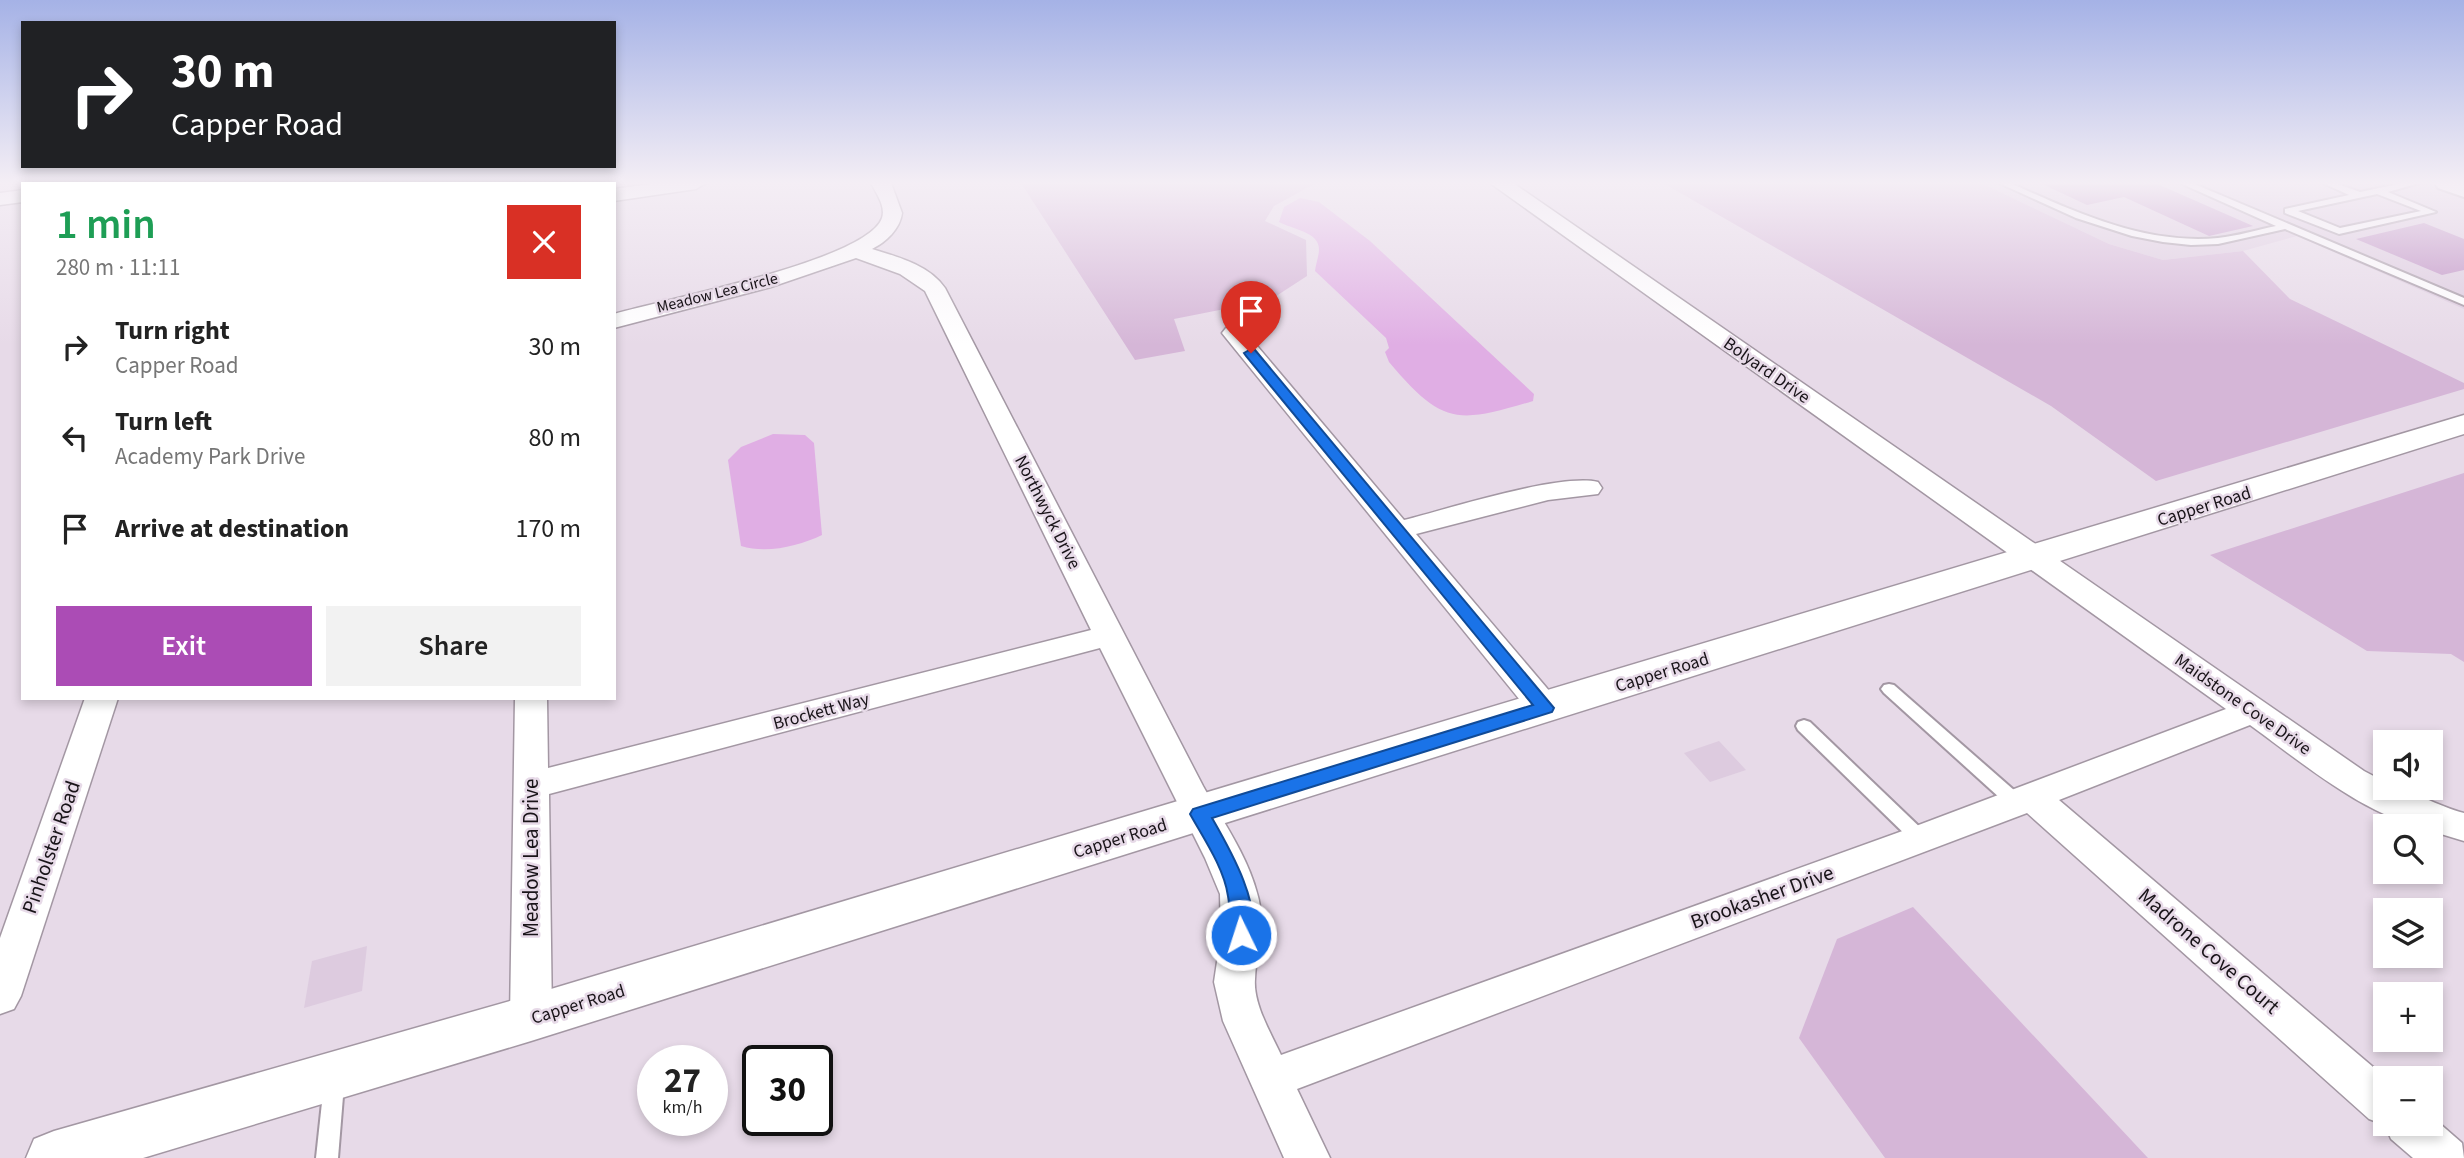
<!DOCTYPE html>
<meta charset="utf-8">
<style>
body{margin:0;font-family:"Source Sans 3",sans-serif;background:#f2f2f2;color:#222;height:100vh;display:flex;flex-direction:column;font-size:26px;white-space:nowrap}
*{box-sizing:border-box;margin:0}
p{font-size:23px;color:#767676}
.icon{flex:none;width:38px;height:38px;fill:none;stroke:currentColor;stroke-width:2;stroke-linecap:round;stroke-linejoin:round}
.map{position:relative;flex:1;overflow:hidden}
.sheet{position:absolute;left:21px;top:182px;width:595px;height:518px;display:flex;flex-direction:column;background:#fff;border-radius:0px;box-shadow:0 4px 10px #0003}
.sheet>*{flex:none}
.banner{position:absolute;left:21px;top:21px;width:595px;height:147px;border-radius:0px;box-shadow:0 4px 10px #0003;background:#202124;color:#fff;overflow:hidden}
.fabs{position:absolute;left:2373px;top:730px;display:grid;gap:14px}
.fabs a{display:grid;place-items:center;width:70px;height:70px;border-radius:0px;background:#fff;box-shadow:0 4px 10px #0003;font-size:35px}
.speed{position:absolute;left:637px;top:1045px;display:flex;gap:14px;font-size:35px;font-weight:700;text-align:center}
.speed>*{display:grid;place-content:center;width:91px;height:91px;border-radius:50%;background:#fff;box-shadow:0 4px 10px #0003;line-height:1}
.speed small{font-size:18px;font-weight:400}
.speed .limit{border:4px solid #111;border-radius:10px;background:#fff;color:#111}
.pin{position:absolute;display:grid;place-items:center;width:60px;height:60px;color:#fff;margin:-72px -30px;border-radius:50% 50% 50% 0;rotate:-45deg;box-shadow:0 0 7px #0007}
.pin .icon{rotate:45deg}
.me{position:absolute;width:77px;margin:-38px;rotate:356deg;stroke-linejoin:round;filter:drop-shadow(0 0 5px #0008)}
.turn{display:flex;align-items:center;gap:24px;height:147px;padding:0 35px;font-size:32px}
.turn .icon{width:91px;height:91px;stroke-width:2.5}
.turn b{display:block;font-size:49px;line-height:60px}
.round{display:grid;place-items:center;flex:none;width:74px;height:74px;border-radius:0px;background:#f2f2f2}
.headline{display:flex;align-items:center;justify-content:space-between;height:119px;padding:0 35px}
h1{font-size:42px;font-weight:600;line-height:52px;color:#1e9e55}
.action{display:flex;gap:14px;margin-top:auto;padding:14px 35px}
.action a{flex:1;height:80px;border-radius:0px;background:#ab4cb5;color:#fff;font-size:28px;font-weight:600;line-height:80px;text-align:center}
.action a+a{background:#f2f2f2;color:#222}
ul{padding:0;list-style:none}
li{display:flex;align-items:center;gap:21px;height:91px;padding:0 35px}
li div{flex:1}
li b{display:block;font-size:26px}
li em{font-style:normal}
.map>svg:first-child{display:block}
.built{fill:#ddcbdf}
.green{fill:#d5b6d7}
.water{fill:#e0aee4}
.building{fill:#bd8dc2}
.lines{fill:none;stroke-linecap:round;stroke-linejoin:round}
.service-casing{stroke:#a397a3;stroke-width:4}
.minor-casing{stroke:#a397a3;stroke-width:3}
.tertiary-casing{stroke:#a397a3;stroke-width:3}
.secondary-casing{stroke:#a397a3;stroke-width:4}
.service{fill:#fff;fill-rule:evenodd}
.minor{fill:#fff;fill-rule:evenodd}
.tertiary{fill:#fff;fill-rule:evenodd}
.secondary{fill:#fff;fill-rule:evenodd}
.route{fill:#1a73e8;stroke:#114b97;stroke-width:2}
.labels{text-anchor:middle;stroke-width:5;stroke-linejoin:round;paint-order:stroke}
.far-street-label{font-size:16px;fill:#191419;stroke:#e7dae8}
.street-label{font-size:18px;fill:#191419;stroke:#e7dae8}
.near-street-label{font-size:21px;fill:#191419;stroke:#e7dae8}
</style>
<div class="map">
<svg width="2464" height="1158" viewBox="0 0 2464 1158">
<rect width="100%" height="100%" fill="#e7dae8"/>
<g class="built">
<path d="M 1981,183 L 2429,183 L 2464,199 L 2464,309 L 2297,236 L 2243,251 L 2163,260 L 2109,244 Z"/>
<path d="M 1719,741 L 1746,770 L 1710,782 L 1684,753 Z"/>
<path d="M 367,946 L 362,991 L 304,1008 L 312,961 Z"/>
</g>
<g class="green">
<path d="M 1021,183 L 1316,183 L 1274,206 L 1265,221 L 1306,240 L 1307,276 L 1270,300 L 1174,319 L 1185,351 L 1135,360 Z"/>
<path d="M 1663,183 L 1981,183 L 2109,244 L 2163,260 L 2243,251 L 2290,299 L 2464,383 L 2464,389 L 2156,481 L 2051,406 Z"/>
<path d="M 2464,473 L 2464,662 L 2451,654 L 2367,651 L 2210,555 Z"/>
<path d="M 1913,907 L 2148,1158 L 1885,1158 L 1799,1038 L 1837,939 Z"/>
</g>
<g class="water">
<path d="M 1300,198 L 1319,202 L 1370,241 L 1534,394 L 1533,401 C 1457,424 1442,425 1389,362 L 1385,352 L 1389,348 L 1386,338 L 1315,271 C 1316,263 1319,256 1319,249 C 1319,232 1292,229 1279,222 L 1284,207 Z"/>
<path d="M 773,434 L 805,435 L 814,443 L 822,535 C 799,546 767,554 741,546 L 728,460 L 741,447 Z"/>
</g>
<g class="building">
<path d="M 2040,183 L 2155,183 L 2253,226 L 2209,236 L 2124,197 L 2087,205 Z"/>
<path d="M 2424,223 L 2464,239 L 2464,270 L 2442,275 L 2356,239 Z"/>
</g>
<g class="lines">
<g class="service-casing">
<g id="service">
<path d="M 1999,183 L 2010,183 C 2075,212 2145,245 2218,238 C 2237,236 2257,230 2276,226 L 2180,183 L 2192,183 L 2464,298 L 2464,305 L 2285,229 L 2218,244 L 2191,245 L 2163,242 L 2132,236 L 2076,218 Z"/>
<path d="M 2323,183 L 2335,183 L 2360,192 L 2403,183 L 2419,183 L 2388,192 L 2436,212 L 2339,234 L 2285,213 L 2285,209 L 2349,195 ZM 2377,194 L 2421,211 L 2340,228 L 2298,211 Z"/>
<path d="M 1889,684 L 1894,685 L 2023,798 L 2025,803 L 2023,808 L 2017,809 L 2011,808 L 1884,693 L 1881,689 L 1884,685 Z"/>
<path d="M 1804,720 L 1810,722 L 1927,834 L 1930,839 L 1927,844 L 1921,846 L 1915,844 L 1798,730 L 1796,726 L 1798,722 Z"/>
<path d="M 334,1075 L 341,1077 L 344,1084 L 338,1158 L 316,1158 L 324,1084 L 327,1077 Z"/>
</g>
</g>
<g class="minor-casing">
<g id="minor">
<path d="M 110,183 L 135,183 L 110,184 Z"/>
<path d="M 657,183 L 706,183 L 696,189 L 614,201 L 614,189 Z"/>
<path d="M 871,183 L 891,183 L 902,213 C 900,229 886,242 872,249 C 898,257 929,265 945,288 L 1203,786 C 1222,820 1247,855 1257,893 C 1266,921 1256,951 1255,979 C 1253,1004 1271,1033 1281,1055 L 1908,829 L 2226,709 L 1490,183 L 1513,183 L 2364,771 L 2385,782 L 2385,788 C 2409,788 2439,807 2464,813 L 2464,841 L 2431,831 L 2431,826 C 2376,826 2295,757 2250,725 L 2059,800 L 2386,1078 L 2385,1124 L 2431,1124 L 2431,1116 L 2462,1143 L 2464,1158 L 2413,1158 L 2391,1139 L 2385,1125 L 2369,1119 L 2027,813 L 1297,1089 L 1330,1158 L 1284,1158 L 1223,1021 L 1214,982 L 1221,935 L 1220,894 L 1205,858 L 1100,648 L 549,794 L 552,1018 L 546,1031 L 531,1036 L 516,1031 L 510,1018 L 515,698 L 547,698 L 548,768 L 1091,630 L 925,291 L 900,274 L 856,258 L 771,287 L 614,328 L 614,314 C 661,300 867,261 882,218 C 886,206 876,193 871,183 Z"/>
<path d="M 23,190 L 23,202 L 0,205 L 0,193 Z"/>
<path d="M 1234,326 L 1242,328 L 1404,520 C 1448,509 1559,473 1598,482 L 1602,488 L 1598,494 L 1548,500 L 1416,534 L 1557,700 L 1562,708 L 1557,716 L 1545,720 L 1533,716 L 1226,338 L 1222,333 L 1226,328 Z"/>
<path d="M 85,698 L 118,698 L 21,996 L 14,1009 L 0,1014 L 0,938 Z"/>
</g>
</g>
<g class="tertiary-casing">
<path id="tertiary" d="M 2464,415 L 2464,434 L 531,1041 L 143,1158 L 26,1158 L 34,1139 L 54,1131 L 531,995 Z"/>
</g>
<g class="secondary-casing">
<path id="secondary" d="M 2435,183 L 2464,183 L 2464,197 L 2438,188 Z"/>
</g>
<use href="#service" class="service"/>
<use href="#minor" class="minor"/>
<use href="#tertiary" class="tertiary"/>
<use href="#secondary" class="secondary"/>
</g>
<linearGradient id="sky" x2="0" y2="1"><stop stop-color="#a5b2e6"/><stop offset="0.53" stop-color="#f4eef5"/><stop offset="1" stop-color="#f4eef5" stop-opacity="0"/></linearGradient>
<rect width="2464" height="345" fill="url(#sky)"/>
<path class="route" d="M 1251,349 L 1255,350 L 1554,708 L 1552,712 L 1212,818 C 1228,846 1265,909 1249,941 L 1241,943 L 1234,941 C 1227,927 1231,911 1228,896 C 1224,868 1204,839 1190,814 L 1193,809 L 1533,705 L 1246,356 L 1244,353 Z"/>
<g class="labels">
<g class="far-street-label">
<text transform="translate(717 292) rotate(-14)" y="6">Meadow Lea Circle</text>
</g>
<g class="street-label">
<text transform="translate(1767 370) rotate(35)" y="6">Bolyard Drive</text>
<text transform="translate(2204 506) rotate(-17)" y="6">Capper Road</text>
<text transform="translate(1048 512) rotate(63)" y="6">Northwyck Drive</text>
<text transform="translate(1662 672) rotate(-17)" y="6">Capper Road</text>
<text transform="translate(2243 704) rotate(35)" y="6">Maidstone Cove Drive</text>
<text transform="translate(821 711) rotate(-15)" y="6">Brockett Way</text>
<text transform="translate(1120 838) rotate(-17)" y="6">Capper Road</text>
<text transform="translate(578 1004) rotate(-17)" y="6">Capper Road</text>
</g>
<g class="near-street-label">
<text transform="translate(51 847) rotate(-71)" y="7">Pinholster Road</text>
<text transform="translate(531 858) rotate(-90)" y="7">Meadow Lea Drive</text>
<text transform="translate(1762 897) rotate(-20)" y="7">Brookasher Drive</text>
<text transform="translate(2209 951) rotate(41)" y="7">Madrone Cove Court</text>
</g>
</g>
</svg>
<div class="fabs">
<a><svg class="icon" aria-label="sound" viewBox="0 0 24 24"><path d="M4 9h4l5-4v14l-5-4H4zM17 9q2 3 0 6"/></svg></a>
<a><svg class="icon" aria-label="search" viewBox="0 0 24 24"><circle cx="10" cy="10" r="6"/><path d="M15 15l6 6"/></svg></a>
<a><svg class="icon" aria-label="layers" viewBox="0 0 24 24"><path d="M12 4l9 5-9 5-9-5zM3 14l9 5 9-5"/></svg></a>
<a>+</a>
<a>−</a>
</div>
<div class="speed"><div>27<small>km/h</small></div><div class="limit">30</div></div>
<div class="pin" style="left:1251px;top:353px;background:#d93025"><svg class="icon" aria-label="arrive" viewBox="0 0 24 24"><path d="M6 21V4h12l-3 4 3 4H6"/></svg></div>
<svg class="me" style="left:1241px;top:935px" viewBox="-20 -20 40 40"><circle r="17" fill="#1a73e8" stroke="#fff" stroke-width="3"/><path d="M0-11L8 9 0 5-8 9z" fill="#fff"/></svg>
<div class="banner">
<div class="turn"><svg class="icon" aria-label="right" viewBox="0 0 24 24"><path d="M7 20v-9h11M14 6l5 5-5 5"/></svg><div><b>30 m</b>Capper Road</div></div>
</div>
<section class="sheet">
<div class="headline"><div><h1>1 min</h1><p>280 m · 11:11</p></div><a class="round" style="background:#d93025;color:#fff"><svg class="icon" aria-label="close" viewBox="0 0 24 24"><path d="M6 6l12 12M18 6L6 18"/></svg></a></div>
<ul>
<li><svg class="icon" aria-label="right" viewBox="0 0 24 24"><path d="M7 20v-9h11M14 6l5 5-5 5"/></svg><div><b>Turn right</b><p>Capper Road</p></div><em>30 m</em></li>
<li><svg class="icon" aria-label="left" viewBox="0 0 24 24"><path d="M17 20v-9H6M10 6l-5 5 5 5"/></svg><div><b>Turn left</b><p>Academy Park Drive</p></div><em>80 m</em></li>
<li><svg class="icon" aria-label="arrive" viewBox="0 0 24 24"><path d="M6 21V4h12l-3 4 3 4H6"/></svg><div><b>Arrive at destination</b></div><em>170 m</em></li>
</ul>
<div class="action"><a>Exit</a><a>Share</a></div>
</section>
</div>
